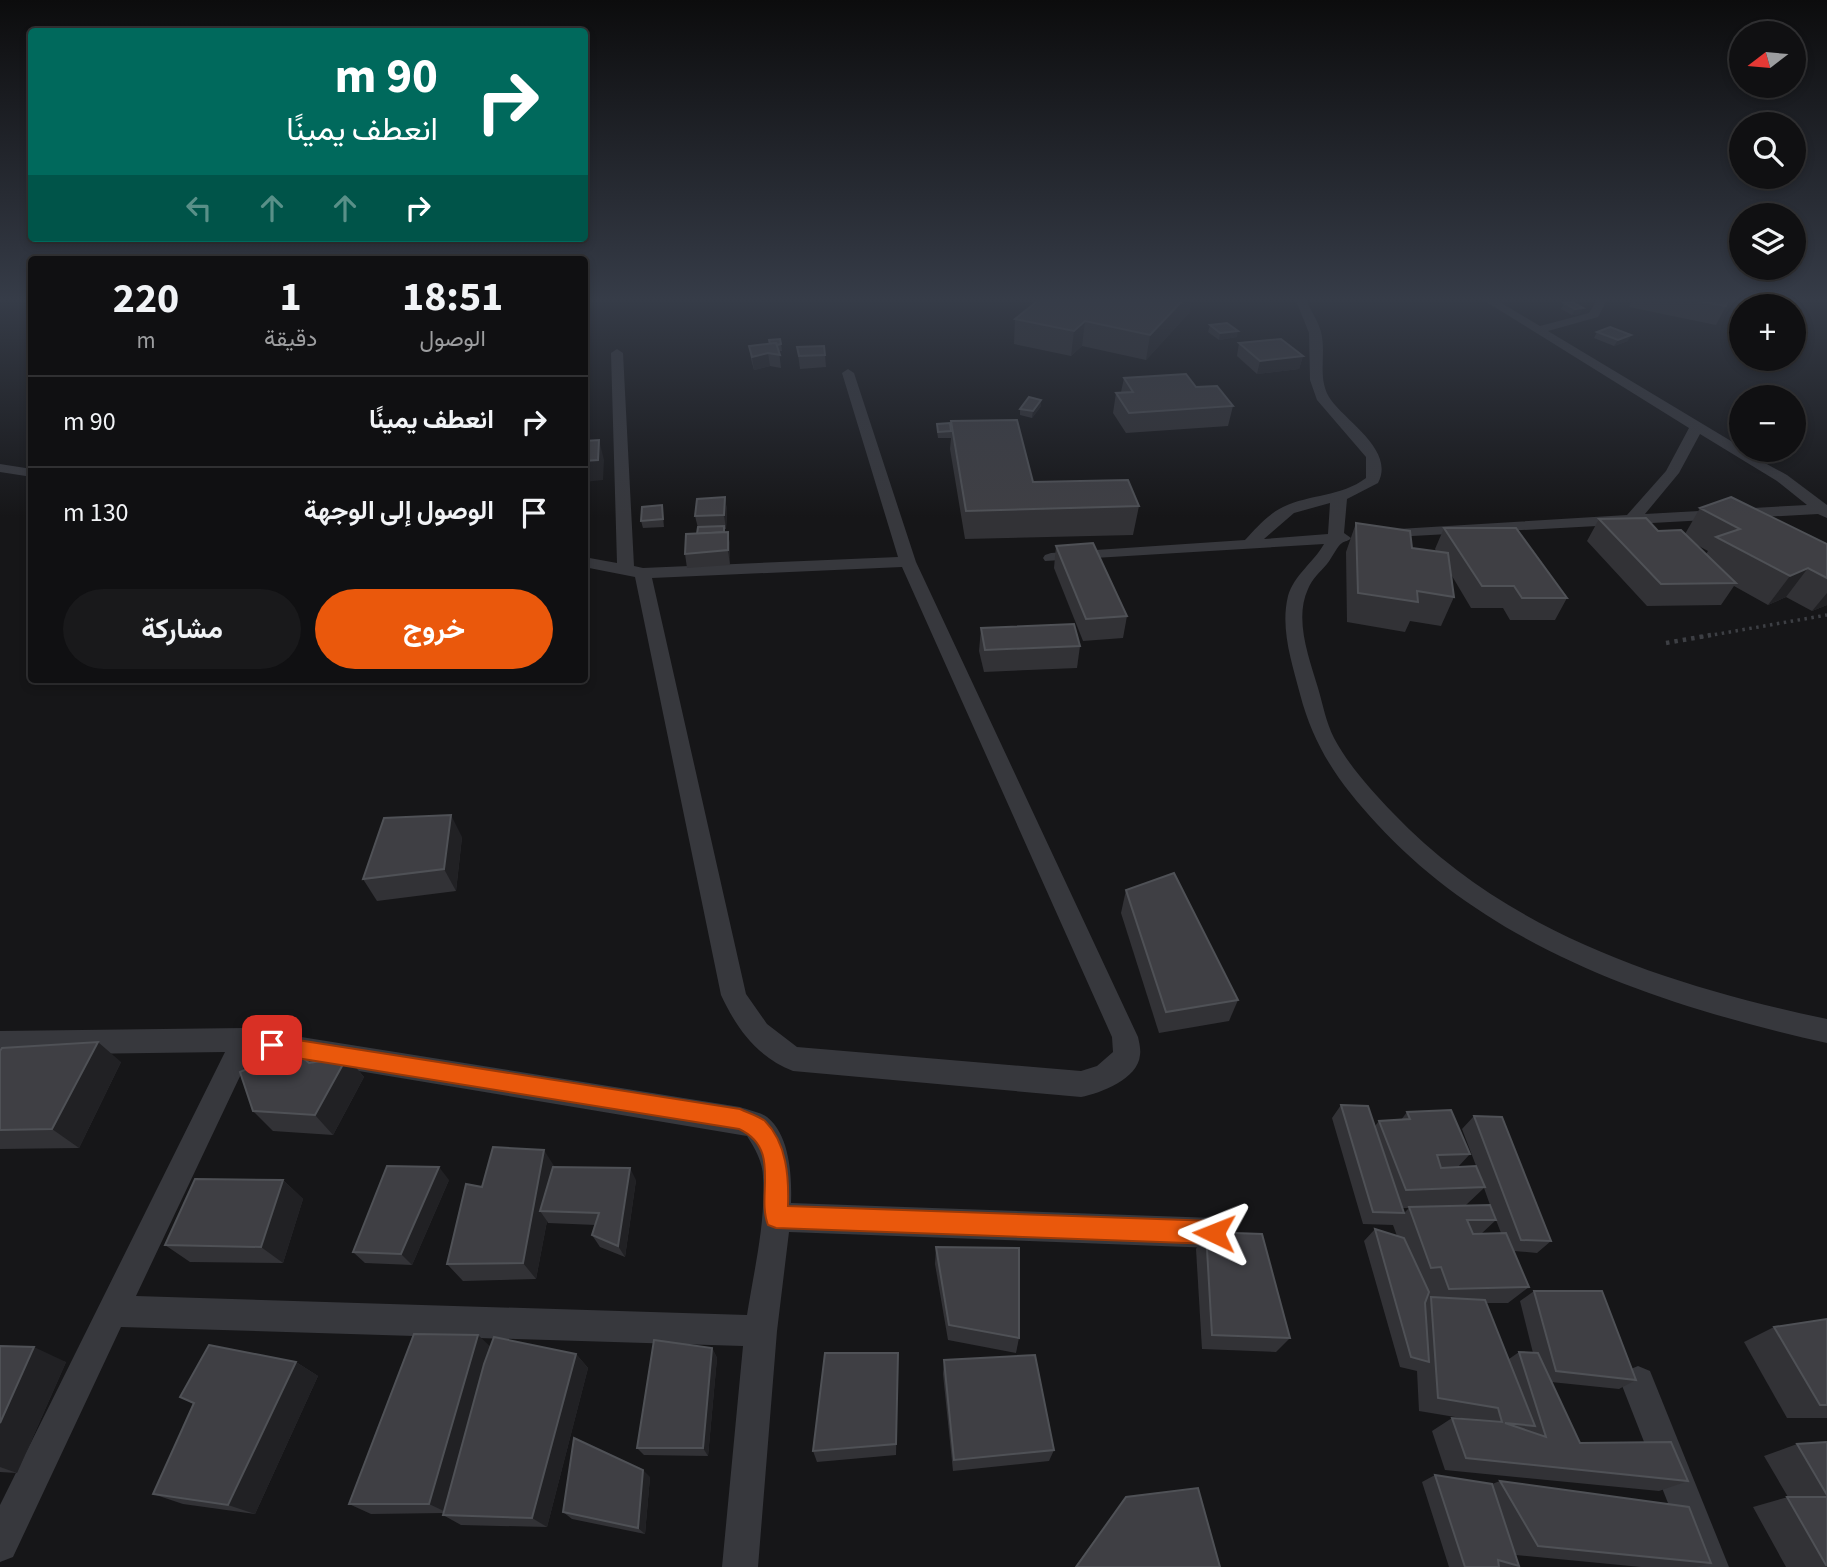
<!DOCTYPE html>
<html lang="ar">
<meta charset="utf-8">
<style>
body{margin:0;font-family:"Source Sans 3",Vazirmatn,sans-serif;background:#19191b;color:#f1f3f6;direction:rtl;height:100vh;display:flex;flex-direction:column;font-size:26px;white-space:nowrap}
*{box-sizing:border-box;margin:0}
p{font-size:23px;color:#9c9d9f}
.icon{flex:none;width:38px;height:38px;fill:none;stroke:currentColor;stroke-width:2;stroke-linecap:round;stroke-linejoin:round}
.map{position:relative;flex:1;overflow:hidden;direction:ltr}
.drawer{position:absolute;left:28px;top:256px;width:560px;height:427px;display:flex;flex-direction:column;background:#101012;border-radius:7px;box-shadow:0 4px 10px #0003,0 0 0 2px #303032;direction:rtl}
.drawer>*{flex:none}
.guide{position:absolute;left:28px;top:28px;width:560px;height:214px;border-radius:7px;box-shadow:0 4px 10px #0003,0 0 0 2px #303032;direction:rtl;background:#00695c;color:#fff;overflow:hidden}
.needle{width:46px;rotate:254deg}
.controls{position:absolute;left:1729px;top:21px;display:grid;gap:14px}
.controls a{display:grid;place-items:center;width:77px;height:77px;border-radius:50%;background:#101012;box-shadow:0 4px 10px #0003,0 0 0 2px #303032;font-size:35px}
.pin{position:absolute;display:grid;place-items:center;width:60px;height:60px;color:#fff;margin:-30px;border-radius:14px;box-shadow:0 4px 10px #0006}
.me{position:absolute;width:77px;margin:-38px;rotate:272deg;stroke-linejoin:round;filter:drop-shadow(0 0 5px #0008)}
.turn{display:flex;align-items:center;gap:24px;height:147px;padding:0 35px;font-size:32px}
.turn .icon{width:91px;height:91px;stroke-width:2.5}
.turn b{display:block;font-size:49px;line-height:60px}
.lanes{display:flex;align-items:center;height:66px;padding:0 35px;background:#0003;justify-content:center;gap:35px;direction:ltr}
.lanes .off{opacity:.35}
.eta{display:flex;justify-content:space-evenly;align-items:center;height:119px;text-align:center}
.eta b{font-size:42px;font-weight:700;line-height:49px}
.action{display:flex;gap:14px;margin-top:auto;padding:14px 35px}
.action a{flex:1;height:80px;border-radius:42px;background:#ea580c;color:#fff;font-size:28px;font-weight:700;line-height:80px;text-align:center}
.action a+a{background:#19191b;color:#f1f3f6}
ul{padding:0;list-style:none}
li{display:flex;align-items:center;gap:21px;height:91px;padding:0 35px;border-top:2px solid #303032}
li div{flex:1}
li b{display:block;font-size:26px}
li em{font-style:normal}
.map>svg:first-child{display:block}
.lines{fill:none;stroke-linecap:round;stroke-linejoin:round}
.path-far1{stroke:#3d3f44;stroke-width:3.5;stroke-dasharray:2.5 4.5;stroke-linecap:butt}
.path{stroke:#3d3f44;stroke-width:4.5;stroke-dasharray:3.5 5;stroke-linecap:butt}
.minor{fill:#37383d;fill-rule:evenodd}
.wall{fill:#323236;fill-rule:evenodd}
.shaded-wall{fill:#212124}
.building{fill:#3f3f44;stroke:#4f5156;stroke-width:2}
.route{fill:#ea580c;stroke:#983908;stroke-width:2}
</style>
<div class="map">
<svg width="1827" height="1567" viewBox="0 0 1827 1567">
<rect width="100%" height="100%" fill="#161618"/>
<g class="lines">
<path class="path-far1" d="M 1701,637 L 1827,615"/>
<path class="path" d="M 1666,643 L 1711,635"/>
<g class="minor">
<path d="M 1295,298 L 1305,298 C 1310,309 1318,321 1321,332 C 1327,355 1316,379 1331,400 C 1348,423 1395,451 1378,483 L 1347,499 L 1344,533 L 1351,538 C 1349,541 1345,541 1342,543 C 1337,546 1332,558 1327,564 C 1320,572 1312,579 1308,589 C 1294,619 1309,658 1318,688 C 1323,705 1326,722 1334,738 C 1349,766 1371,790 1393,813 C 1508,934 1668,985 1827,1019 L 1827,1043 C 1663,1006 1494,951 1377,824 C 1340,784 1314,748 1300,694 C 1292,663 1280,629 1288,596 C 1294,575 1314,562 1324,544 L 1045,561 L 1043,558 L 1045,555 L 1051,553 L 1245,540 C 1256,528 1268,514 1283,507 C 1310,494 1341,497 1366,478 L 1366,457 L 1317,400 L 1310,380 L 1309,333 ZM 1330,503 L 1328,534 L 1264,539 L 1294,513 Z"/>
<path d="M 1480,298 L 1493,298 L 1540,326 L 1589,313 L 1598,298 L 1608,298 L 1598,317 L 1548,331 L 1741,447 L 1741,450 L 1787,475 L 1827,505 L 1827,518 L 1818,514 L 1376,538 L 1374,535 L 1376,532 L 1382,530 L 1627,515 L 1666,471 L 1689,428 ZM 1700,434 L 1777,481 L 1807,505 L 1645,514 L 1679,473 Z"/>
<path d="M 617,349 L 623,353 L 634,566 L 643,568 L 898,557 L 842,373 L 848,369 L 854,373 L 916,562 L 1138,1037 C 1139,1042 1141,1049 1140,1055 C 1138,1079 1101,1093 1081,1097 L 793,1071 C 757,1057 737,1029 721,995 L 635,577 L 584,567 L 584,557 L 617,563 L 611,353 ZM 902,567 L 1112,1037 L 1113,1052 L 1097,1066 L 1081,1071 L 797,1047 L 767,1024 L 746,994 L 652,578 Z"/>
<path d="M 0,464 L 32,469 L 32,477 L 0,472 Z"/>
<path d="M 244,1028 L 740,1107 C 748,1110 760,1112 767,1117 C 790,1135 792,1177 791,1203 L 1214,1218 L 1225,1222 L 1229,1233 L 1225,1244 L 1214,1248 L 789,1232 L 777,1331 L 758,1567 L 722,1567 L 743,1346 L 121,1327 L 13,1557 L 0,1562 L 0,1505 L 225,1052 L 0,1055 L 0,1031 ZM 251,1053 L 747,1136 C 755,1148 763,1163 763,1177 C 766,1222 754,1270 747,1315 L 136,1296 Z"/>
<path d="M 1638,1366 L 1650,1371 L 1729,1567 L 1693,1567 L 1621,1383 L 1626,1371 Z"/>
</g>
</g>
<g class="wall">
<path d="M 1041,298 L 1192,298 L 1189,313 L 1146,360 L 1082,346 L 1071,356 L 1014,344 L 1015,319 Z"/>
<path d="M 1633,298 L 1757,298 L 1754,303 L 1728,300 L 1726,306 L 1716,325 L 1629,307 Z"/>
<path d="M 1572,302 L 1580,314 L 1572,315 L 1561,309 L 1564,303 Z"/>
<path d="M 1210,325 L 1237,337 L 1219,340 L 1208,332 Z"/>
<path d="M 1597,332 L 1628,341 L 1614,346 L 1594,338 Z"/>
<path d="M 1239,343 L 1303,356 L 1299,369 L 1257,374 L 1237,356 Z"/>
<path d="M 781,344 L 782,351 L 779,351 L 781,368 L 770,366 L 754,370 L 751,359 L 749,346 Z"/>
<path d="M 797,347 L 825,355 L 826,367 L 800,369 Z"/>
<path d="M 1124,378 L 1196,387 L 1233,406 L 1228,426 L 1126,433 L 1113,413 L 1116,393 L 1121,392 Z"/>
<path d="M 1041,406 L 1032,418 L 1020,415 L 1020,409 Z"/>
<path d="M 951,421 L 1033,482 L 1139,506 L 1133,535 L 965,539 L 950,449 L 951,438 L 938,438 L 937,431 L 937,424 L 951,431 Z"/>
<path d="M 725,497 L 727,511 L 726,529 L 725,529 L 725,532 L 728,532 L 730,546 L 730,565 L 687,568 L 685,554 L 697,534 L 698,528 L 695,516 Z"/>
<path d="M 662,505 L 664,527 L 643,528 L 641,521 Z"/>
<path d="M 1700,508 L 1827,544 L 1827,605 L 1812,611 L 1786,597 L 1768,605 L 1734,586 L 1721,605 L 1647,606 L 1587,541 L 1599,519 L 1658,531 L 1685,534 ZM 1695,544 L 1708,551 L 1706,554 Z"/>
<path d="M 1356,523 L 1412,548 L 1436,551 L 1435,549 L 1444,528 L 1567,598 L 1555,620 L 1510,620 L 1503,608 L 1471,608 L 1452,576 L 1454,597 L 1441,626 L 1410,621 L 1405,632 L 1347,622 L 1346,552 Z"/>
<path d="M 1056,546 L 1127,616 L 1123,638 L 1083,641 L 1054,568 Z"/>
<path d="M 981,628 L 1080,646 L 1077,668 L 984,672 L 979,651 Z"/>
<path d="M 462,837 L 456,891 L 377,901 L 363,879 Z"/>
<path d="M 1126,890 L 1238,1000 L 1229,1021 L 1159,1033 L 1121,913 Z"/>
<path d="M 0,1051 L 121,1062 L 79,1148 L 0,1149 Z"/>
<path d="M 347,1057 L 364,1077 L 333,1135 L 273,1131 L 253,1111 L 309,1063 Z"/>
<path d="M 1341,1105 L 1375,1126 L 1379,1121 L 1401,1120 L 1407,1112 L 1470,1154 L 1458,1167 L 1478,1171 L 1462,1129 L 1474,1116 L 1551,1241 L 1537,1253 L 1514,1251 L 1529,1287 L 1508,1303 L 1486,1303 L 1509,1359 L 1519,1352 L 1533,1353 L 1520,1301 L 1534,1291 L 1636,1380 L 1619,1389 L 1551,1382 L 1580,1443 L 1688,1481 L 1659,1491 L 1445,1470 L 1432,1431 L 1452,1418 L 1473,1420 L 1419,1411 L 1417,1371 L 1400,1367 L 1364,1241 L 1375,1229 L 1397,1236 L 1393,1225 L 1363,1224 L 1332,1118 ZM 1484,1188 L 1490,1205 L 1466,1205 ZM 1402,1208 L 1409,1208 L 1404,1213 ZM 1496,1220 L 1501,1233 L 1481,1234 Z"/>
<path d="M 555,1167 L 636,1180 L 625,1257 L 600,1247 L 592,1235 L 596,1225 L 548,1223 L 547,1221 L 536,1279 L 463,1281 L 447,1264 L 482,1187 Z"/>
<path d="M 283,1180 L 303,1199 L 283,1263 L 190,1262 L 165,1245 Z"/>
<path d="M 449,1180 L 412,1265 L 365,1263 L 353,1252 Z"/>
<path d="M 1206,1232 L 1290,1338 L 1276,1352 L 1202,1349 L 1196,1249 Z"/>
<path d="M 936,1247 L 1019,1338 L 1016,1353 L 948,1340 L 935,1264 Z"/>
<path d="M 1827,1319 L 1827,1418 L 1787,1418 L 1744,1342 L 1774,1327 Z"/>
<path d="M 0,1346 L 66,1362 L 17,1473 L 0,1472 Z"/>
<path d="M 490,1346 L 576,1354 L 588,1368 L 547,1527 L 461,1525 L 443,1515 L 444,1513 L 371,1514 L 349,1504 Z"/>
<path d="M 712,1348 L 717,1358 L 708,1456 L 644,1455 L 637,1448 Z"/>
<path d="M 898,1353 L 896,1455 L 817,1462 L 813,1451 Z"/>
<path d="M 944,1360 L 1054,1450 L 1049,1461 L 953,1471 L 943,1374 Z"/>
<path d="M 296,1362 L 318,1376 L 255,1514 L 183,1504 L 153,1494 L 193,1404 L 180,1397 Z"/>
<path d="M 1827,1442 L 1827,1567 L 1786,1567 L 1753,1507 L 1788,1497 L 1764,1456 L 1797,1444 Z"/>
<path d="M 1435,1475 L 1492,1484 L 1500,1481 L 1711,1563 L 1696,1567 L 1641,1567 L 1516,1555 L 1519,1566 L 1518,1567 L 1449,1567 L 1422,1482 Z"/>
<path d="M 650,1477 L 645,1534 L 572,1519 L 563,1512 Z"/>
<path d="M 1126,1497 L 1220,1567 L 1075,1567 Z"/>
</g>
<g class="shaded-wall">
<path d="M 1185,298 L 1192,298 L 1189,313 L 1146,360 L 1150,335 Z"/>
<path d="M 1583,308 L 1580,314 L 1572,315 L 1575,309 Z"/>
<path d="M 1085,321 L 1082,346 L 1071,356 L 1074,331 Z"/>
<path d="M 1238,331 L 1237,337 L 1219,340 L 1220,333 Z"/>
<path d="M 1631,335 L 1628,341 L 1614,346 L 1618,340 Z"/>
<path d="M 768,353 L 770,366 L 754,370 L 752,357 Z"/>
<path d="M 1303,356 L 1299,369 L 1257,374 L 1260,361 Z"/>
<path d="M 1041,400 L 1041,406 L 1032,418 L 1033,411 Z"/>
<path d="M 599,440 L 604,460 L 603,480 L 584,482 L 584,461 Z"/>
<path d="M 725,497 L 727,511 L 726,529 L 724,515 Z"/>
<path d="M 728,532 L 730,546 L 730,565 L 728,550 Z"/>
<path d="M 1808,568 L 1786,597 L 1768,605 L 1790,576 Z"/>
<path d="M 1827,593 L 1827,605 L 1812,611 Z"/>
<path d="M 451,815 L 462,837 L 456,891 L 444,869 Z"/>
<path d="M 98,1042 L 121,1062 L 79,1148 L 52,1129 Z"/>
<path d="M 347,1057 L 364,1077 L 333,1135 L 315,1115 Z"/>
<path d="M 544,1150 L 556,1169 L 540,1211 L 547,1221 L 536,1279 L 523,1263 Z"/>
<path d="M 439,1167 L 449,1180 L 412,1265 L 401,1254 Z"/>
<path d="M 630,1168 L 636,1180 L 625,1257 L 618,1246 Z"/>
<path d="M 283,1180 L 303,1199 L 283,1263 L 261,1247 Z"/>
<path d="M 478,1335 L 493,1349 L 448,1513 L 429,1504 Z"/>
<path d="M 34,1347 L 66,1362 L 17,1473 L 0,1467 L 0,1423 Z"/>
<path d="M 712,1348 L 717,1358 L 708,1456 L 703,1448 Z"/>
<path d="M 576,1354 L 588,1368 L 547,1527 L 532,1518 Z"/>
<path d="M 296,1362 L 318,1376 L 255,1514 L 228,1505 Z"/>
<path d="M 643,1470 L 650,1477 L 645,1534 L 638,1528 Z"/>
</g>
<g class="building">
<path d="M 1041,298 L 1185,298 L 1150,335 L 1085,321 L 1074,331 L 1015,319 Z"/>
<path d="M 1682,298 L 1729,298 L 1726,306 Z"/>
<path d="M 1572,302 L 1583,308 L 1575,309 L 1564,303 Z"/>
<path d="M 1227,323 L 1238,331 L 1220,333 L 1210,325 Z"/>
<path d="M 1610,327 L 1631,335 L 1618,340 L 1597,332 Z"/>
<path d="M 780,339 L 781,344 L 777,345 L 776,343 L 770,344 L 769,340 Z"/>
<path d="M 1281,339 L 1303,356 L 1260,361 L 1239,343 Z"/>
<path d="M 776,343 L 780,355 L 768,353 L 752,357 L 749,346 Z"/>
<path d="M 824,346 L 825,355 L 799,356 L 797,347 Z"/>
<path d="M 1186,374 L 1196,387 L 1217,386 L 1233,406 L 1129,413 L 1116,393 L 1133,392 L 1124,378 Z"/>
<path d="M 1029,397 L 1041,400 L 1033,411 L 1020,409 Z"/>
<path d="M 1017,420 L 1033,482 L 1128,480 L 1139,506 L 966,511 L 951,421 Z"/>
<path d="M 950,423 L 951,431 L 938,432 L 937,424 Z"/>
<path d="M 599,440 L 598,460 L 584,461 L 584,441 Z"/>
<path d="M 725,497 L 724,515 L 695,516 L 697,499 Z"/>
<path d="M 1731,497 L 1827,544 L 1827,578 L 1808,568 L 1790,576 L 1716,537 L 1740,529 L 1700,508 Z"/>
<path d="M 662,505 L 663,519 L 641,521 L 642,507 Z"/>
<path d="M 1646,518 L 1658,531 L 1681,530 L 1736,583 L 1661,584 L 1599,519 Z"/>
<path d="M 1356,523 L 1410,531 L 1412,548 L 1448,553 L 1454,597 L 1417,591 L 1418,602 L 1358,593 Z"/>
<path d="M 724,526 L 724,532 L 697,534 L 698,527 Z"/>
<path d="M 1444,528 L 1516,528 L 1567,598 L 1522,598 L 1514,586 L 1482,586 Z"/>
<path d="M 728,532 L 728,550 L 685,554 L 686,534 Z"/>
<path d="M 1093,543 L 1127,616 L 1086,619 L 1056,546 Z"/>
<path d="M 1074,624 L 1080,646 L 985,650 L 981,628 Z"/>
<path d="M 451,815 L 444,869 L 363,879 L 384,818 Z"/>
<path d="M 1174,873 L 1238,1000 L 1166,1012 L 1126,890 Z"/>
<path d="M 98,1042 L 52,1129 L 0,1130 L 0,1051 L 2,1048 Z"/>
<path d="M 291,1048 L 309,1063 L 347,1057 L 315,1115 L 253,1111 L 240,1072 Z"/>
<path d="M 1341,1105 L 1368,1106 L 1404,1213 L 1373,1212 Z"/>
<path d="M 1451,1110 L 1470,1154 L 1437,1155 L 1441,1168 L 1476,1166 L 1485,1187 L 1406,1190 L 1379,1121 L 1410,1119 L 1407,1112 Z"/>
<path d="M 1474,1116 L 1502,1117 L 1551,1241 L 1521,1240 Z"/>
<path d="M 493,1147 L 544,1150 L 523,1263 L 447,1264 L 466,1184 L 482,1187 Z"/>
<path d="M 387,1166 L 439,1167 L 401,1254 L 353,1252 Z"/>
<path d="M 553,1167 L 630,1168 L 618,1246 L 592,1235 L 599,1213 L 540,1211 Z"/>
<path d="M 195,1179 L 283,1180 L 261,1247 L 165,1245 Z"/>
<path d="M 1490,1205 L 1496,1220 L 1467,1220 L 1473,1234 L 1506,1233 L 1529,1287 L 1449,1289 L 1441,1267 L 1431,1268 L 1409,1207 Z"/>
<path d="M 1375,1229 L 1404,1238 L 1429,1292 L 1425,1303 L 1429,1362 L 1411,1357 Z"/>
<path d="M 1206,1232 L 1262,1234 L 1290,1338 L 1212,1335 Z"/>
<path d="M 936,1247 L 1019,1248 L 1019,1338 L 949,1325 Z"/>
<path d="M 1534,1291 L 1602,1291 L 1636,1380 L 1556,1371 Z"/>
<path d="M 1431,1297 L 1485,1300 L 1535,1426 L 1505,1423 L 1546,1437 L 1519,1352 L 1538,1353 L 1580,1443 L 1671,1442 L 1688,1481 L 1466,1458 L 1452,1418 L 1502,1422 L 1498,1408 L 1438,1398 Z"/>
<path d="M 1827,1319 L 1827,1405 L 1820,1405 L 1774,1327 Z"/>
<path d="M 414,1334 L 478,1335 L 429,1504 L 349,1504 Z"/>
<path d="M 494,1337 L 576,1354 L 532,1518 L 443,1515 L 484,1364 Z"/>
<path d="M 654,1340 L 712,1348 L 703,1448 L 637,1448 Z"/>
<path d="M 209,1345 L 296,1362 L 228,1505 L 153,1494 L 194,1403 L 180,1397 Z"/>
<path d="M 0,1346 L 34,1347 L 0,1423 Z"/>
<path d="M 825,1353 L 898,1353 L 896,1444 L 813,1451 Z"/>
<path d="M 1035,1355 L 1054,1450 L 954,1460 L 944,1360 Z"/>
<path d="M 574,1438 L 643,1470 L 638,1528 L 563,1512 Z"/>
<path d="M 1827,1442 L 1827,1495 L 1797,1444 Z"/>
<path d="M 1435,1475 L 1492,1484 L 1519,1566 L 1498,1560 L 1499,1567 L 1465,1567 Z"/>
<path d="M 1500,1481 L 1689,1507 L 1711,1563 L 1538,1546 Z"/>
<path d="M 1198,1488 L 1220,1567 L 1076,1567 L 1126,1497 Z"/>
<path d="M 1787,1497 L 1827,1497 L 1827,1565 L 1826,1565 Z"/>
</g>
<linearGradient id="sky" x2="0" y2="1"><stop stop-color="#0c0c0d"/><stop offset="0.58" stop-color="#363c48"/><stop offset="1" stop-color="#363c48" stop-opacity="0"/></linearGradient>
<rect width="1827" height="517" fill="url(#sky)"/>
<path class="route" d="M 272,1036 L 740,1109 C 748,1113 759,1116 765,1121 C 787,1143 789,1178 788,1206 L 1214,1221 L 1223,1225 L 1226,1233 L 1223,1241 L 1214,1244 L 776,1228 L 768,1225 C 756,1194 782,1149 739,1129 L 272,1054 L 265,1051 L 262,1045 L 265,1038 Z"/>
</svg>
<div class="controls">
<a><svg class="needle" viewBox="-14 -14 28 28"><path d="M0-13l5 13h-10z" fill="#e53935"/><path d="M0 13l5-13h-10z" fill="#9c9d9f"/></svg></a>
<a><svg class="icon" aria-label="search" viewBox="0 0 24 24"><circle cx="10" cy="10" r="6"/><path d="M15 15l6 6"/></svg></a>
<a><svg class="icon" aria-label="layers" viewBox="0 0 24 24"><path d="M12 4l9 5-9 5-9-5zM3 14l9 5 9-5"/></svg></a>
<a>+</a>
<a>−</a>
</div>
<div class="pin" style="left:272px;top:1045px;background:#d93025"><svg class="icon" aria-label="arrive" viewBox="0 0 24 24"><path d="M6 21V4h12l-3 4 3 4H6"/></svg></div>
<svg class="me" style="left:1214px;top:1233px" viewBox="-20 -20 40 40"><path d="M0-17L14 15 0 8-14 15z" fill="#ea580c" stroke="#fff" stroke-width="4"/></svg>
<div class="guide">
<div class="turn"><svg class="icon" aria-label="right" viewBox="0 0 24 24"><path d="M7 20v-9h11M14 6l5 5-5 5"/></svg><div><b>90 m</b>انعطف يمينًا</div></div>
<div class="lanes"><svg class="icon off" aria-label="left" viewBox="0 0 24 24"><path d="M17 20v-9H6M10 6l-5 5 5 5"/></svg><svg class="icon off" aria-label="ahead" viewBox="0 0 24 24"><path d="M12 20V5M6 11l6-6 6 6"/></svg><svg class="icon off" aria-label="ahead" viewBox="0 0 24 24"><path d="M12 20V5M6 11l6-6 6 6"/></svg><svg class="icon" aria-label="right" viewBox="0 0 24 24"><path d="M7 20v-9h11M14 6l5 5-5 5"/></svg></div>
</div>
<section class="drawer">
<div class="eta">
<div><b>18:51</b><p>الوصول</p></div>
<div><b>1</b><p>دقيقة</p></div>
<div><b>220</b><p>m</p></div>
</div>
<ul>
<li><svg class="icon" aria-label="right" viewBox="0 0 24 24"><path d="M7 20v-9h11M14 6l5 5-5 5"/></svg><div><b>انعطف يمينًا</b></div><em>90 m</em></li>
<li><svg class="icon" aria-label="arrive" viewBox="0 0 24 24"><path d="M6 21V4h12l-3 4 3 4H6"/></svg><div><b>الوصول إلى الوجهة</b></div><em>130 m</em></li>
</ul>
<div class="action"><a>خروج</a><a>مشاركة</a></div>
</section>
</div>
